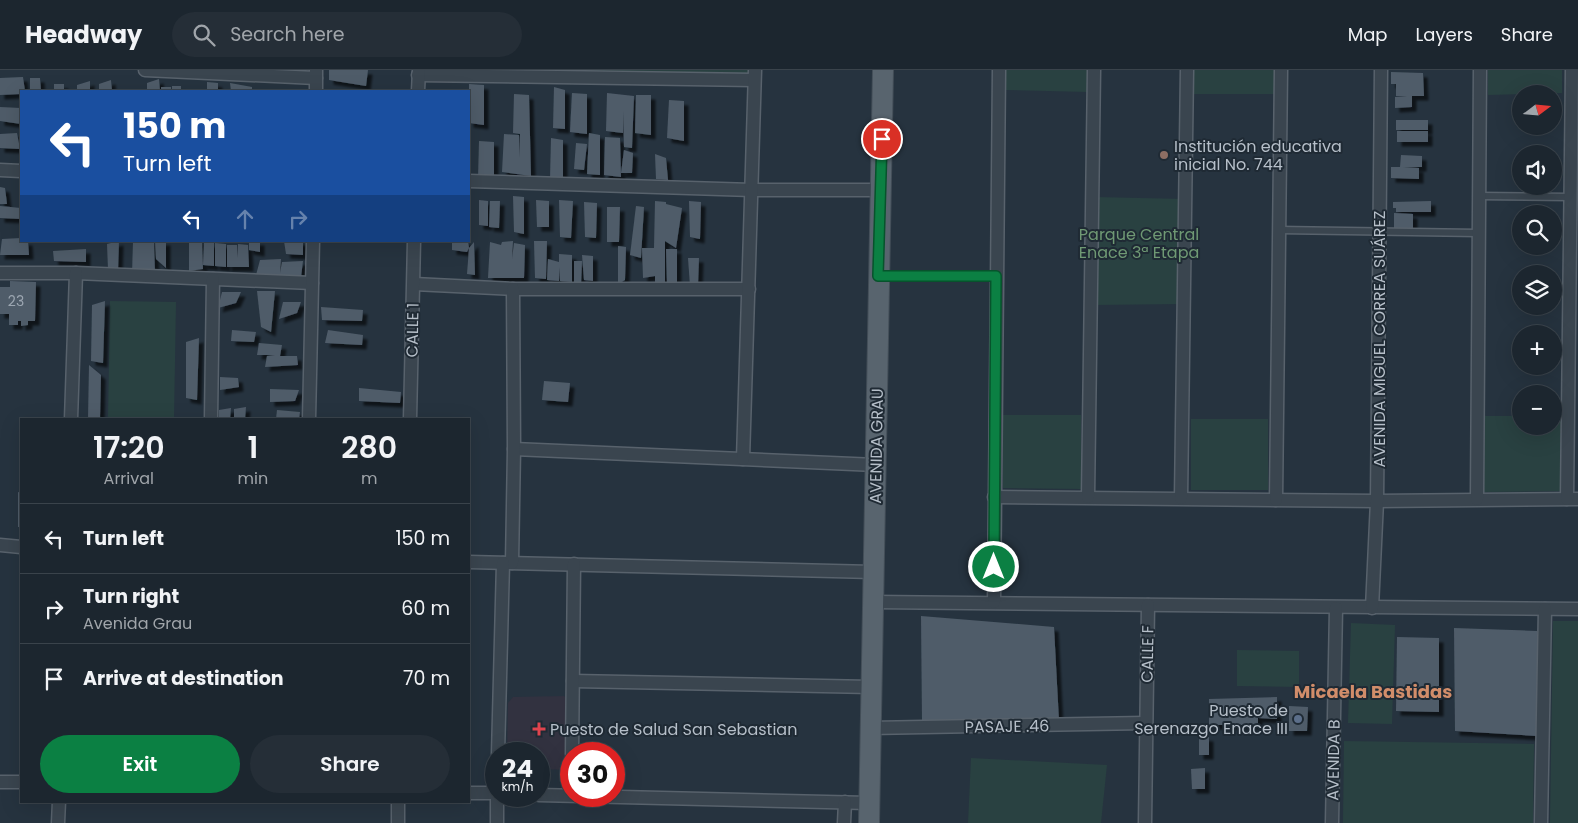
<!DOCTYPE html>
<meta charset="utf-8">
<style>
body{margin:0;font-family:Poppins,sans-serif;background:#252e37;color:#f1f3f6;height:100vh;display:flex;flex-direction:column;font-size:19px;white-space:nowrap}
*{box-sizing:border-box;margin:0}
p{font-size:16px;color:#a0a5aa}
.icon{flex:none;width:28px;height:28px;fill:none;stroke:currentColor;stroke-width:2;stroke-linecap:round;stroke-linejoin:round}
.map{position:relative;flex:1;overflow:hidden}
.panel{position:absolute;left:20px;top:348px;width:450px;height:385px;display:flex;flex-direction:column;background:#1c262f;border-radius:0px;box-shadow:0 5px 20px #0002,0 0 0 1px #3a434b}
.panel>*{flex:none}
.guide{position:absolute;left:20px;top:20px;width:450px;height:152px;border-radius:0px;box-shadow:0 5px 20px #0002,0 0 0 1px #3a434b;background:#1a4fa0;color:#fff;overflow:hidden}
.needle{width:32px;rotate:74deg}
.controls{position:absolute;left:1512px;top:15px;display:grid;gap:10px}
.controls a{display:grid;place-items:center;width:50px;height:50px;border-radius:50%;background:#1c262f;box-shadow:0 5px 20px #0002,0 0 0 1px #3a434b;font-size:25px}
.speed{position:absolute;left:485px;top:672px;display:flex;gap:10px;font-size:25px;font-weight:700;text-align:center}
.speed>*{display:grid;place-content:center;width:65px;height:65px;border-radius:50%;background:#1c262f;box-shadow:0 5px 20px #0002,0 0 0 1px #3a434b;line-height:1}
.speed small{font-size:12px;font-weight:400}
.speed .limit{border:8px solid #d22;background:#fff;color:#111}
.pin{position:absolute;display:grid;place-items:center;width:42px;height:42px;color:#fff;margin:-21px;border:2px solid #fff;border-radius:50%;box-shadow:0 1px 5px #0007}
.me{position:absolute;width:55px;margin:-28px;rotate:0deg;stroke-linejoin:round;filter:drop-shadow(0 0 4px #0008)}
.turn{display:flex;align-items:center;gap:18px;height:105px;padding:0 20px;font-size:22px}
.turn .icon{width:65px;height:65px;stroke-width:2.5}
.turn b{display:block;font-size:35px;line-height:42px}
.lanes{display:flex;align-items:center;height:48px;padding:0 20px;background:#0003;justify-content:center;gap:25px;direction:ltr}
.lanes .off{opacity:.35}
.eta{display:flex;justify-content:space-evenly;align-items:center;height:85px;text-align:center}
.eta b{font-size:30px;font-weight:600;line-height:35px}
.action{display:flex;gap:10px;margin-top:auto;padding:10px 20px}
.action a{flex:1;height:58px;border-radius:30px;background:#0b8043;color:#fff;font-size:20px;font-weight:600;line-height:58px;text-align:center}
.action a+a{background:#252e37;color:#f1f3f6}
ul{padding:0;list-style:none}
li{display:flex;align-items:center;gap:15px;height:70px;padding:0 20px;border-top:1px solid #3a434b}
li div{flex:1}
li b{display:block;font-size:19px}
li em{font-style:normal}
header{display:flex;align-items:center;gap:30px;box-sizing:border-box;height:70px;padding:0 25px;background:#1c262f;border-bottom:1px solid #3a434b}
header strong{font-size:24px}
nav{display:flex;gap:28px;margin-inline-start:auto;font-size:18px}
.search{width:350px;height:45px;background:#252e37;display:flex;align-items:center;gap:12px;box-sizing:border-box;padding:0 18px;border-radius:28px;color:#a0a5aa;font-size:19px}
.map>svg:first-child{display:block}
.medical{fill:#323240}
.green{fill:#294141}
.building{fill:#4f5c69;filter:url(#shadow)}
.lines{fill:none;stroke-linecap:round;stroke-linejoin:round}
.service-casing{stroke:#58626c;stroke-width:9}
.minor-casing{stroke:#58626c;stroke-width:15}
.primary-casing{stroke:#434e58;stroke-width:22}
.service{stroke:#3a454f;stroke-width:6}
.minor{stroke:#3a454f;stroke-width:12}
.primary{stroke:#58646e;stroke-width:20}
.route-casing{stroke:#07532c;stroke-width:12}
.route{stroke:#0b8043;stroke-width:9}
.education-dot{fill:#8d6e63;stroke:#1f2a34;stroke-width:2}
.service-dot{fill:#5c6f8a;stroke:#1f2a34;stroke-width:2}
.health-dot{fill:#e0444e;stroke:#1f2a34;stroke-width:2}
.labels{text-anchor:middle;stroke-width:4;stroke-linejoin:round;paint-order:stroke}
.number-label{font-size:14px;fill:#9ca6b1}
.poi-label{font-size:16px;fill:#b6bfc9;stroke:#1f2a34;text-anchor:start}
.park-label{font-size:16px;fill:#6f9974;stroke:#1f2a34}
.street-label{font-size:16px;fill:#b6bfc9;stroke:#1f2a34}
.neighbourhood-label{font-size:18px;font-weight:bold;fill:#d18d6a;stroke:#1f2a34}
</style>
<header>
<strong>Headway</strong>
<div class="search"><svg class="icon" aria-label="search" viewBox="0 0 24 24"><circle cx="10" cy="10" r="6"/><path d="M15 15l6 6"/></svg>Search here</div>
<nav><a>Map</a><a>Layers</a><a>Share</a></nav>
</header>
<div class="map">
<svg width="1578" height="753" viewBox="0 0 1578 753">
<defs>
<filter id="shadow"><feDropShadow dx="4.5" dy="4.5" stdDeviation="1" flood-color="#0009"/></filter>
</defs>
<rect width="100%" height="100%" fill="#26333f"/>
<path class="medical" d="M 564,626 L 571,632 L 568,700 L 539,699 L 539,684 L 507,684 L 508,633 L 513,627 Z"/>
<g class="green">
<path d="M 526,0 L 749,0 L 748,10 Z"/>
<path d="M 1005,0 L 1088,0 L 1088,22 L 1005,20 Z"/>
<rect x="1192" y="0" width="83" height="24"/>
<path d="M 1488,0 L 1562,0 L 1562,23 L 1488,25 Z"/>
<path d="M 1095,127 L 1185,129 L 1182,234 L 1095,235 Z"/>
<path d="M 110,231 L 176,232 L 174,349 L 108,349 Z"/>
<path d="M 1003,345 L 1081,345 L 1081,419 L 1003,418 Z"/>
<path d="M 1483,346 L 1521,346 L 1521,356 L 1554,356 L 1554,346 L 1561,346 L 1562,421 L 1483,422 Z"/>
<rect x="1191" y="349" width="77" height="71"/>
<path d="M 1553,551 L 1578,551 L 1578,753 L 1550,753 Z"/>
<path d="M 1351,553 L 1395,555 L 1392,654 L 1348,653 Z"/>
<path d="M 1237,580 L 1299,581 L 1299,617 L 1237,616 Z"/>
<path d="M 1344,671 L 1534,674 L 1533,753 L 1343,753 Z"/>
<path d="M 971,688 L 1107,695 L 1101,753 L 968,753 Z"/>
</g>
<g class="building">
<path d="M 329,0 L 368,0 L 366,16 L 329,10 Z"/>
<path d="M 1391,2 L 1423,3 L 1424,26 L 1412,26 L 1412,37 L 1395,38 L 1395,27 L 1407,26 L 1396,26 L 1396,14 L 1391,14 Z"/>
<path d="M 23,7 L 25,21 L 21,21 L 21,24 L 0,25 L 0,8 Z"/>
<path d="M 30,8 L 40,8 L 41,21 L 30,21 Z"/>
<path d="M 159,9 L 160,21 L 147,21 L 147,13 Z"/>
<path d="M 111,10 L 112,21 L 99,21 L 99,14 Z"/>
<path d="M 90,11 L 90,21 L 77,21 L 77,15 Z"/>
<path d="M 207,12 L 218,13 L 218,19 L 229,19 L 229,21 L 207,21 Z"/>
<path d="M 230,13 L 252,17 L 252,21 L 231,21 Z"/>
<rect x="54" y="14" width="10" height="7"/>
<path d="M 469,14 L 484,15 L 484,55 L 469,53 Z"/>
<rect x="172" y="16" width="9" height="5"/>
<rect x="161" y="17" width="10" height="4"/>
<path d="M 554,17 L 565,20 L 565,59 L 553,58 Z"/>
<path d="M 572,23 L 587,24 L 587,64 L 570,62 Z"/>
<path d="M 607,23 L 634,26 L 632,78 L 624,77 L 623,41 L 623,63 L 606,61 Z"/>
<path d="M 514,24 L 529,25 L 531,106 L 502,102 L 504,64 L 519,65 L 519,88 L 520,64 L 513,63 Z"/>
<path d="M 636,25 L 651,25 L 651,65 L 635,63 Z"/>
<path d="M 669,30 L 684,31 L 684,71 L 667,68 Z"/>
<path d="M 0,37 L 21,38 L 21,54 L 0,51 Z"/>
<rect x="1396" y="50" width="32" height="10"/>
<rect x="1397" y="61" width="31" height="11"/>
<path d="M 17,63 L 20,79 L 0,78 L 0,64 Z"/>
<path d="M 589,63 L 600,65 L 600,105 L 587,104 Z"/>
<path d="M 605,67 L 620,68 L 621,107 L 604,105 Z"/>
<path d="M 551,68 L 563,70 L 563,110 L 550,109 Z"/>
<path d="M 479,71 L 494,72 L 494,112 L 478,109 Z"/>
<path d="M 576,73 L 587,74 L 584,100 L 574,99 Z"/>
<path d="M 624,80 L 633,83 L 632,103 L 621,103 Z"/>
<path d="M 655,84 L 666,88 L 668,110 L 656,109 Z"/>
<path d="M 1401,85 L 1422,86 L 1422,97 L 1403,97 L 1419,98 L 1419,109 L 1391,108 L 1391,97 L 1400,97 Z"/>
<path d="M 0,117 L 5,118 L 7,134 L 0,134 Z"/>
<path d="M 513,126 L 524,127 L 524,164 L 514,162 Z"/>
<path d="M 479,130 L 488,131 L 488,156 L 479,155 Z"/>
<path d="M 536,130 L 549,131 L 549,157 L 537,157 Z"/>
<path d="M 559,130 L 573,131 L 571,168 L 560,167 Z"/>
<path d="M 490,131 L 500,131 L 499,158 L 489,157 Z"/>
<path d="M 655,131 L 666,132 L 666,134 L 682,138 L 676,178 L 665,171 L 665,215 L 655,212 L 655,206 L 643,208 L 642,178 L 654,178 Z"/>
<path d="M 689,131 L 701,132 L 700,169 L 690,167 Z"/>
<path d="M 1431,131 L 1431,142 L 1396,142 L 1396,138 L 1393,138 L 1393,132 Z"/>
<path d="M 584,132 L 597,133 L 596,168 L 585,167 Z"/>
<path d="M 0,136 L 21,138 L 21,149 L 0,148 Z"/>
<path d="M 636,136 L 644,137 L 641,188 L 630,185 Z"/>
<path d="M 607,137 L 620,137 L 619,172 L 607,172 Z"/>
<path d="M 1394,143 L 1413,144 L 1413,160 L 1394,160 Z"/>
<path d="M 21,168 L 21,171 L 28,171 L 29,185 L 0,185 L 2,169 Z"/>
<path d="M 119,171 L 118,201 L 108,199 L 107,174 Z"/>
<path d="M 133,171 L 154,171 L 155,204 L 132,205 Z"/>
<path d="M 155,171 L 166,171 L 166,198 L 156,189 Z"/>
<path d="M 189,171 L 202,171 L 203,199 L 189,201 Z"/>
<path d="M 249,171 L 260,171 L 260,182 L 249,180 Z"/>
<path d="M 284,171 L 303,171 L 303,185 L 286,184 Z"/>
<path d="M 452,171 L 468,171 L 469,178 L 474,172 L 475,205 L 467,204 L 469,178 L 467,182 L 452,180 Z"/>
<path d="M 513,171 L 512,189 L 514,173 L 525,175 L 524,208 L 488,208 L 490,172 L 501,175 L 502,172 Z"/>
<path d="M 534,171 L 547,171 L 546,209 L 535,208 Z"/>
<path d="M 204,173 L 214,173 L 214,196 L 203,195 Z"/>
<path d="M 215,173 L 226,174 L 226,197 L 215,196 Z"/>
<path d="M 238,174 L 248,175 L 249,197 L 227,197 L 227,175 L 237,175 L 238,188 Z"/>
<path d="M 618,176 L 626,177 L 625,210 L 618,214 Z"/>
<path d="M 86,179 L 86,192 L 54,191 L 53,181 Z"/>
<path d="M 666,179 L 677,179 L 677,217 L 667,214 Z"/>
<path d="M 559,184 L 572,185 L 572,212 L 560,211 L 559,197 L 559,211 L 547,210 L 548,189 L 559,192 Z"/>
<path d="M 582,185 L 593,186 L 593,211 L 584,210 Z"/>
<path d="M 688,188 L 699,188 L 698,215 L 690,216 Z"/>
<path d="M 281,189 L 280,203 L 282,192 L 303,191 L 301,207 L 256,205 L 260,190 Z"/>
<path d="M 574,191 L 582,191 L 581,215 L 574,212 Z"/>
<path d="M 10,211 L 36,212 L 35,251 L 28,251 L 28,255 L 21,256 L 21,251 L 18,251 L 18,255 L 9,255 L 9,244 L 0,244 L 0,217 L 10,217 Z"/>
<path d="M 257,221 L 275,221 L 271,262 L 261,257 Z"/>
<path d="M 222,222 L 241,222 L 236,233 L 218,238 Z"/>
<path d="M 105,231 L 103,293 L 91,291 L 92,235 Z"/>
<path d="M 283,232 L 301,232 L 297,243 L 279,249 Z"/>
<path d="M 321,237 L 363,240 L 362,251 L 322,250 Z"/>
<path d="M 232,260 L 256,262 L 254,272 L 231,271 Z"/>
<path d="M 328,260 L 363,265 L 362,275 L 325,273 Z"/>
<path d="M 199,268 L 197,330 L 186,328 L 186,272 Z"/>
<path d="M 259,273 L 282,275 L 280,286 L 297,286 L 298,295 L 265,297 L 267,286 L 275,285 L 257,285 Z"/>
<path d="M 89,295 L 101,305 L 100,349 L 88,349 Z"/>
<path d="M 220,307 L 238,308 L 239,317 L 220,320 Z"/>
<path d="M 544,311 L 570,313 L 568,332 L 542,330 Z"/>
<path d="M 359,318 L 401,322 L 400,333 L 359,331 Z"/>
<path d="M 270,319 L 299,320 L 295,331 L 270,332 Z"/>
<path d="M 246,337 L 245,349 L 234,349 L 234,339 Z"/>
<path d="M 231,338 L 230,349 L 219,349 L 219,340 Z"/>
<path d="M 277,340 L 300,342 L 299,349 L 276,349 Z"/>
<path d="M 18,422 L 21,423 L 21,457 L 18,457 Z"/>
<path d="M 921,546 L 1054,557 L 1059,651 L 922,651 Z"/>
<path d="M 1454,558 L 1537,561 L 1537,666 L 1455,661 Z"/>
<path d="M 1397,567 L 1439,568 L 1439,642 L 1396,641 Z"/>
<path d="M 1277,627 L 1277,649 L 1258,648 L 1258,655 L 1209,655 L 1209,629 Z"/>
<path d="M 1289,636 L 1308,637 L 1307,661 L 1289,661 Z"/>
<path d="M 1199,666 L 1209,667 L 1209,685 L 1199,685 Z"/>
<path d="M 1205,698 L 1205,719 L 1192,719 L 1191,699 Z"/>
</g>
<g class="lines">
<g class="service-casing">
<g id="service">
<path d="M 1479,126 L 1571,127"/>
<path d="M 1279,160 L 1478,163"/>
<path d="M 882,206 L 996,206"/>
</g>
</g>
<g class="minor-casing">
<g id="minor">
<path d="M 145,0 L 316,8"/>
<path d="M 418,5 L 754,10"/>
<path d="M 316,21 L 316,0"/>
<path d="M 418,21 L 419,0"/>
<path d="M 0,100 L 21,101"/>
<path d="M 469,111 L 752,120 L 881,120"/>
<path d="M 0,203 L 76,203 L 312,213"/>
<path d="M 414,214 L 513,219 L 749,219"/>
<path d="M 71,349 L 76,203"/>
<path d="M 211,349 L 213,209"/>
<path d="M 309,349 L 313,171"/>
<path d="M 410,349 L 414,171"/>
<path d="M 514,379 L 876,395"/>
<path d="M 743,389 L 755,0"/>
<path d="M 994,427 L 1377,431 L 1578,429"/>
<path d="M 1088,427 L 1094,0"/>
<path d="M 1181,428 L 1187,0"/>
<path d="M 1477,429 L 1480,0"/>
<path d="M 1567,429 L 1572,0"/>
<path d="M 1276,430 L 1281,0"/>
<path d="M 0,475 L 21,477"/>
<path d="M 469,492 L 873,502"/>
<path d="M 512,493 L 514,379 L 513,219"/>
<path d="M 873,532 L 1578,539"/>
<path d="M 994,532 L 999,0"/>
<path d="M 1372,538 L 1377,431 L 1381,0"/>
<path d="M 573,611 L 871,617"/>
<path d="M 870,658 L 1145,653"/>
<path d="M 498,684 L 503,493"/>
<path d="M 572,684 L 574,494"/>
<path d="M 0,712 L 21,712"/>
<path d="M 469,723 L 496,723"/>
<path d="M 539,725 L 869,733"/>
<path d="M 58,753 L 59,731"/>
<path d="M 398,753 L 398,731"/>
<path d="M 497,753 L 497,726"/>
<path d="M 844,753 L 845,732"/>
<path d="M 1145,753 L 1148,535"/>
<path d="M 1332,753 L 1336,538"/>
<path d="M 1541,753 L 1545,539"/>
</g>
</g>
<g class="primary-casing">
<path id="primary" d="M 869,753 L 883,0"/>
</g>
<use href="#service" class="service"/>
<use href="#minor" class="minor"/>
<use href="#primary" class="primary"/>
</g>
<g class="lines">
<g class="route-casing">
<path id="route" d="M 882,69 L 878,206 L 996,206 L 994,497"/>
</g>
<use href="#route" class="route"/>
</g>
<circle class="education-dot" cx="1164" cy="85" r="5"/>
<circle class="service-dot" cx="1298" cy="649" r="5"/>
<path class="health-dot" d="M536.5 651.5h5v5h5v5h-5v5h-5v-5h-5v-5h5z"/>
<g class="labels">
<g class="number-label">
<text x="16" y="236">23</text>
</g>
<g class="poi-label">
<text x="1174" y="82">Institución educativa<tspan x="1174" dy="18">inicial No. 744</tspan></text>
<text x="1288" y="646" text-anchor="end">Puesto de<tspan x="1288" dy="18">Serenazgo Enace III</tspan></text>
<text x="550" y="665">Puesto de Salud San Sebastian</text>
</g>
<g class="park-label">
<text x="1139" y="170">Parque Central<tspan x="1139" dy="18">Enace 3ª Etapa</tspan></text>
</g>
<g class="street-label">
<text transform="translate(412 260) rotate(-89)" y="6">CALLE 1</text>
<text transform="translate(1379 269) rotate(-90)" y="6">AVENIDA MIGUEL CORREA SUÁREZ</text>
<text transform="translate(876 376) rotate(-89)" y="6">AVENIDA GRAU</text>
<text transform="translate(1147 584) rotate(-89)" y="6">CALLE F</text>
<text transform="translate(1007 656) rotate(-1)" y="6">PASAJE .46</text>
<text transform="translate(1333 690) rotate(-89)" y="6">AVENIDA B</text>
</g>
<g class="neighbourhood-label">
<text x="1373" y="628">Micaela Bastidas</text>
</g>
</g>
</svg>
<div class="controls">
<a><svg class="needle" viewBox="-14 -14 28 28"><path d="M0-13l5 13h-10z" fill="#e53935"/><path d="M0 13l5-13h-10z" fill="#a0a5aa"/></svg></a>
<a><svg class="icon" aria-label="sound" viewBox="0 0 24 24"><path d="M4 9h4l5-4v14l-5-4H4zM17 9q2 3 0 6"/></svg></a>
<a><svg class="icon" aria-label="search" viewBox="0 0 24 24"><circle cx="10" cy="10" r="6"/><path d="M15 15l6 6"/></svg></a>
<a><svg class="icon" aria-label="layers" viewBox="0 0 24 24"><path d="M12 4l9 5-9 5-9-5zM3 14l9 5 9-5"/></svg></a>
<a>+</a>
<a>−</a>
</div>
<div class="speed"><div>24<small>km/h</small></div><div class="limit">30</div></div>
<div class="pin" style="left:882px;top:69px;background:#d93025"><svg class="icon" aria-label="arrive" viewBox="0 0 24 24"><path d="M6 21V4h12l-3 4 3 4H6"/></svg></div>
<svg class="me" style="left:994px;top:497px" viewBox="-20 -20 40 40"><circle r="17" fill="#0b8043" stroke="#fff" stroke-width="3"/><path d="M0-11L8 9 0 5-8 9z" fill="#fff"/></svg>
<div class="guide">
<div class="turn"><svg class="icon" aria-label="left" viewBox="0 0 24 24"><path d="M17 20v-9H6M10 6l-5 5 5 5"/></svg><div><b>150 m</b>Turn left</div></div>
<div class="lanes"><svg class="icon" aria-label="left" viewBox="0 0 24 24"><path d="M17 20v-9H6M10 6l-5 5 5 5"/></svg><svg class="icon off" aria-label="ahead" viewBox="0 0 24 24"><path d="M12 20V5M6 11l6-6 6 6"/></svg><svg class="icon off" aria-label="right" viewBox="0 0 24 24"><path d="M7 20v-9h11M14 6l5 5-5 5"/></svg></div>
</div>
<section class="panel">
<div class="eta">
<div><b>17:20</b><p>Arrival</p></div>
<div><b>1</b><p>min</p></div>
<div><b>280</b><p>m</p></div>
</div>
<ul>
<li><svg class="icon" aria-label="left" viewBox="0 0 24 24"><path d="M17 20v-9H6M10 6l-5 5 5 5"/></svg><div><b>Turn left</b></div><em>150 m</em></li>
<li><svg class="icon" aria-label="right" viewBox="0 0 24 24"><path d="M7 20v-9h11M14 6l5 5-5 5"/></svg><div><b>Turn right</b><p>Avenida Grau</p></div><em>60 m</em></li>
<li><svg class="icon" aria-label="arrive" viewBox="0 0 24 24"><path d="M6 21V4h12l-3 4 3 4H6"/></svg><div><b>Arrive at destination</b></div><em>70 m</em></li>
</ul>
<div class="action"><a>Exit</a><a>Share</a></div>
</section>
</div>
